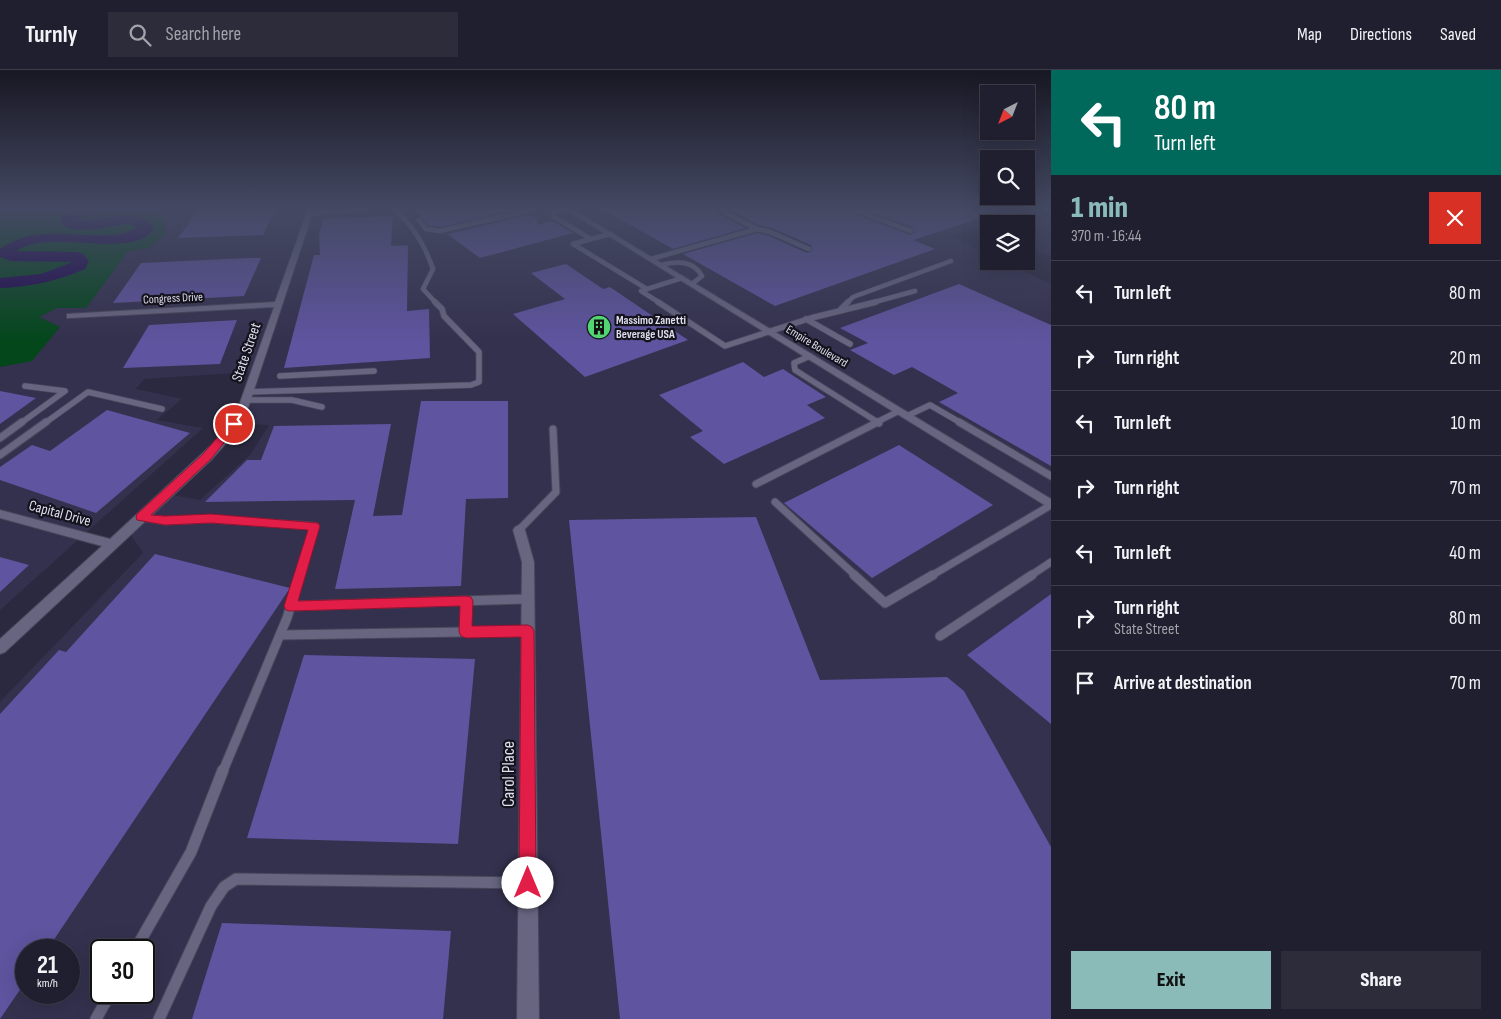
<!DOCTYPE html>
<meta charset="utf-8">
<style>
body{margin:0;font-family:"Sofia Sans Condensed",sans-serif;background:#2d2c3b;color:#f1f3f6;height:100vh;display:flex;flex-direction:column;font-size:19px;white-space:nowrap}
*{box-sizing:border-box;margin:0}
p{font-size:16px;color:#a2a2aa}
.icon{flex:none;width:28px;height:28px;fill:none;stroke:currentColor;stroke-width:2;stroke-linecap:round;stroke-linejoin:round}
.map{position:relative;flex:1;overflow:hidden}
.sheet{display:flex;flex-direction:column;background:#201f2f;width:450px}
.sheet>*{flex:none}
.guide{background:#00695c;color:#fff;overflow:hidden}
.needle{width:32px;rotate:222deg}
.fabs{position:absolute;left:980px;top:15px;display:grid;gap:10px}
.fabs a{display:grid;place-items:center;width:55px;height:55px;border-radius:0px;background:#201f2f;box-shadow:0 5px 20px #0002,0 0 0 1px #3d3d4b;font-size:25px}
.speed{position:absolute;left:15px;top:869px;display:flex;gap:10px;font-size:25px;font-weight:700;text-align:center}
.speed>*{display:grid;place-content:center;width:65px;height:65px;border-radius:50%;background:#201f2f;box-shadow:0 5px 20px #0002,0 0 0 1px #3d3d4b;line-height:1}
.speed small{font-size:12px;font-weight:400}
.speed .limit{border:2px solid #111;border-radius:8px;background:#fff;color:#111}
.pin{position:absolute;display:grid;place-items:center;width:42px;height:42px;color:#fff;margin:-21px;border:2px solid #fff;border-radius:50%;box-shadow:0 1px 5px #0007}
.me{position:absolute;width:55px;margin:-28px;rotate:0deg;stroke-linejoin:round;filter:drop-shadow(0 0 4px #0008)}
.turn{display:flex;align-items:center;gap:18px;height:105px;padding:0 20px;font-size:22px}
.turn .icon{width:65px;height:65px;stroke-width:2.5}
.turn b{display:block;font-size:35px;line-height:42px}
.round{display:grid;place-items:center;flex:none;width:52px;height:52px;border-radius:0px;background:#2d2c3b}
.overview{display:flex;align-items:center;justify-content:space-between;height:85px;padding:0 20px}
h1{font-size:30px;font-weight:800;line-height:38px;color:#8bbbb9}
.primary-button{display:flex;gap:10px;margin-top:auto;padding:10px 20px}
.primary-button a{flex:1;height:58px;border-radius:0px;background:#8bbbb9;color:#111;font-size:20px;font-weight:800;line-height:58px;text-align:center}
.primary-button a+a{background:#2d2c3b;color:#f1f3f6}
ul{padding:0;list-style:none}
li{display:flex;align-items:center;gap:15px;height:65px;padding:0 20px;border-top:1px solid #3d3d4b}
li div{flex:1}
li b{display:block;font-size:19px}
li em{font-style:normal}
header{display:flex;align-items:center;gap:30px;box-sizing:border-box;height:70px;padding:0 25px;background:#201f2f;border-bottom:1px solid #3d3d4b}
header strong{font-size:24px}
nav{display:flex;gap:28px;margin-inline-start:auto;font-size:18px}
.search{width:350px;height:45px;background:#2d2c3b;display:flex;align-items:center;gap:12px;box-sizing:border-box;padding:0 18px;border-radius:0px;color:#a2a2aa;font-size:19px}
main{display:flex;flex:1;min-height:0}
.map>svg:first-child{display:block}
.built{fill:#34314e;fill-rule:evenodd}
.green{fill:#03471b}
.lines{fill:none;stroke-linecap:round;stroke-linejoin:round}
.river{fill:#1e084f;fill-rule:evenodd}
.building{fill:#5e549f}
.lane-far4-casing{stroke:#48465a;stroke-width:5.5}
.lane-far3-casing{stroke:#48465a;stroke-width:7}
.lane-far2-casing{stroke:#48465a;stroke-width:9}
.lane-far1-casing{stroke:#48465a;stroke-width:11}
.lane-casing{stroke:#48465a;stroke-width:13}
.street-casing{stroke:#48465a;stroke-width:2}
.secondary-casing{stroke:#48465a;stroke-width:2}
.lane-far4{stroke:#676580;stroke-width:4.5}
.lane-far3{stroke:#676580;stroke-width:5.5}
.lane-far2{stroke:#676580;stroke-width:7}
.lane-far1{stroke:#676580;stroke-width:9}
.lane{stroke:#676580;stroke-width:11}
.street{fill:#676580;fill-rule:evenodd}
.secondary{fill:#676580;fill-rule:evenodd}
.route{fill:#e11d48;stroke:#92132f}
.labels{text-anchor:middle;stroke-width:4.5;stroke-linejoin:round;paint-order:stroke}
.far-street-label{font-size:12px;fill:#dfdeed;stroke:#14131d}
.far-poi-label{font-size:12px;font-weight:bold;fill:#dfdeed;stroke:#14131d;text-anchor:start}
.street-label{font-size:15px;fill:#dfdeed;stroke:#14131d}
.near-street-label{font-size:18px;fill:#dfdeed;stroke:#14131d}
</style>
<header>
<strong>Turnly</strong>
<div class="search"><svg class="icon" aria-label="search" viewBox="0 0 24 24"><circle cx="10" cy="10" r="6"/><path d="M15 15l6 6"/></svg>Search here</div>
<nav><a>Map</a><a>Directions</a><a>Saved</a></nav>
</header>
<main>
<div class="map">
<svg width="1051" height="949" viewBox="0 0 1051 949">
<rect width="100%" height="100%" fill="#2b293f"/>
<path class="built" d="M 136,139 L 1051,139 L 1051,186 L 1026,176 L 1026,154 L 989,154 L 989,162 L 973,157 L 949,166 L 989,185 L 989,191 L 1002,191 L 1051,214 L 1051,949 L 0,949 L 0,632 L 143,483 L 124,455 L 162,423 L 200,430 L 250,385 L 269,355 L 233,354 L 249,302 L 144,309 L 136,319 L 182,329 L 157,350 L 203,358 L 0,540 L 0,297 L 32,290 L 60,257 L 39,247 L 57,238 L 86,238 L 128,181 L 149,178 L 164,146 ZM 26,880 L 69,880 L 69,922 L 26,922 ZM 101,880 L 144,880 L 144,922 L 101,922 Z"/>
<path class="green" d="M 0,139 L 136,139 L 164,146 L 166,164 L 149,178 L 128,181 L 86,238 L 57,238 L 39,247 L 60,257 L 32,291 L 0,297 Z"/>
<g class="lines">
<path class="river" d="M 82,139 L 101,139 L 99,142 L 75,150 C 102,154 136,133 154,159 C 132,191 49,157 16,181 L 77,182 L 83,184 L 89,191 L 85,199 C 57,211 30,217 0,218 L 0,208 L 41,204 L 73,192 L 11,191 L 0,187 L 0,179 C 46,146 95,179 137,158 L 130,153 C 113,156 71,167 60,152 L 63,145 Z"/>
</g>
<g class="building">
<path d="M 199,139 L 275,139 L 263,165 L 178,168 Z"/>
<path d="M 414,139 L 520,139 L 440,157 L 428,155 Z"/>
<path d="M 602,139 L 715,139 L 717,144 L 746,158 L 673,179 Z"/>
<path d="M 729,139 L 745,139 L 746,143 L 761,139 L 848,139 L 851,143 L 911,165 L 915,162 L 912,157 L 862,139 L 1002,139 L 1002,141 L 913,170 L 935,179 L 775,236 L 683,184 L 757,163 L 769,166 L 807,183 L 812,181 L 811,175 L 772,158 L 758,155 Z"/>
<path d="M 530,145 L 537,149 L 537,155 L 552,151 L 573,163 L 480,188 L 447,164 Z"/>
<path d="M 393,146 L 391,176 L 408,175 L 407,241 L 429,239 L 430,288 L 284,298 L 314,185 L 320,185 L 319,165 L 323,149 Z"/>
<path d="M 249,188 L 261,188 L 244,226 L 113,233 L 141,193 Z"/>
<path d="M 566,194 L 603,219 L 610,217 L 688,270 L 585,307 L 513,244 L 565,229 L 531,203 Z"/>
<path d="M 959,214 L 1051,255 L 1051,396 L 939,332 L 958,323 L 912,297 L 894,305 L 850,280 L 868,273 L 840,258 Z"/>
<path d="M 237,250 L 220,294 L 123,298 L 149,255 Z"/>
<path d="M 743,292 L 764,307 L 783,299 L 826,327 L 807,335 L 825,348 L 724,394 L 690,367 L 703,361 L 659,325 Z"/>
<path d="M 0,321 L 36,328 L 0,354 Z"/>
<path d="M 421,331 L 508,331 L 508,428 L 466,429 L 461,516 L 335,519 L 355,430 L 205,432 L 247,390 L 261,390 L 274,356 L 391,354 L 373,446 L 402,445 Z"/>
<path d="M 107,340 L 190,363 L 96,443 L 0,410 L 0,397 L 32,375 L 50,381 Z"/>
<path d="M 899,375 L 993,435 L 872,508 L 784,433 Z"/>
<path d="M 756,447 L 820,610 L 947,607 L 964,621 L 1051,777 L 1051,949 L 620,949 L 569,450 Z"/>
<path d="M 155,484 L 290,518 L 47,880 L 26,880 L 26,911 L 0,949 L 0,644 L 59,580 L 66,582 Z"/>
<path d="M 0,487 L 29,495 L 0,522 Z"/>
<path d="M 1051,524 L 1051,654 L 967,585 Z"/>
<path d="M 304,585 L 475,589 L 458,774 L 247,768 Z"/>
<path d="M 222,853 L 451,861 L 443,949 L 192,949 Z"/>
</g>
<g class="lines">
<g class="lane-far4-casing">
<g id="lane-far4">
<path d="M 393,139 C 413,154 425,176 433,199 L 423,219 L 436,233"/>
<path d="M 564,139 L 553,143 L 554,147 L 591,169 L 611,164"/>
<path d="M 852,139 L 911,161"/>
<path d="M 309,144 L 364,139"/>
<path d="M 419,150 L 426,159 L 440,161 L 536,139"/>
<path d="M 757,159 L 770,162 L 809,179"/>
<path d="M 591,169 L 573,174 L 647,219 L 682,208"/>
<path d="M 651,189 L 757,159 L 719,140 L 725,139"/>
<path d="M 661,195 C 677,191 693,190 702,206 L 692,214"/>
<path d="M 647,219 L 641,221 L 660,233"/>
<path d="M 847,233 L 853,227 L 951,191"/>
<path d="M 871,233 L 915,221"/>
</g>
</g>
<g class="lane-far3-casing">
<g id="lane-far3">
<path d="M 658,232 L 725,276 L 811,248 L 876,232"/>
<path d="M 841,239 L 848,232"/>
<path d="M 806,249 L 850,274"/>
<path d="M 810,286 L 794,293 L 795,300 L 879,353"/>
<path d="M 280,306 L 374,301"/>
<path d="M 248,322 L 471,315 L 479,312 L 479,282 L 444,246 L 442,239 L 435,232"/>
<path d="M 245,330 L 292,330 L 322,337"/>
<path d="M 907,346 L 930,335 L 961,353"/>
<path d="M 21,353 L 65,321 L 25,316"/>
<path d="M 45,353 L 88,322 L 162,339"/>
<path d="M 875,353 L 899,341"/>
</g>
</g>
<g class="lane-far2-casing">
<g id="lane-far2">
<path d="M 877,352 L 879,353"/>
<path d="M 959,352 L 1051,406"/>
<path d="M 0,368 L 22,352"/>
<path d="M 0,385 L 46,352"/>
<path d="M 756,414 L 878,352"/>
<path d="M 775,432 L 856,506"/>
<path d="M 141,447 L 165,451 L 211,449 L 314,456 L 299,506"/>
<path d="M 519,460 L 556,422 L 553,359"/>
<path d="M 931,506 L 1051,435"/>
<path d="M 1030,506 L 1051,492"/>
</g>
</g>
<g class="lane-far1-casing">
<g id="lane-far1">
<path d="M 854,505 L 885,533 L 933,505"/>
<path d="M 466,531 L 466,562"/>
<path d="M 290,536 L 528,529"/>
<path d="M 280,565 L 528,561"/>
<path d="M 940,566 L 1032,505"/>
<path d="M 223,701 L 287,548 L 300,505"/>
</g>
</g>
<g class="lane-casing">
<g id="lane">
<path d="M 135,880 L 191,782 L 223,700"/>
<path d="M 96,949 L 111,922"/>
<path d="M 159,949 L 211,836 L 224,817 L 236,809 L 528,813"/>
</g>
</g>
<g class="street-casing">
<g id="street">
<path d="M 308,139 L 314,139 L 247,341 L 227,372 L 211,390 L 5,582 L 0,584 L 0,569 L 102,476 L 0,448 L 0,440 L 110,469 L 219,368 L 237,341 L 274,237 L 70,248 L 67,248 L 67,244 L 275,232 Z"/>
<path d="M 519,455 L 523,457 L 525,460 L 534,492 L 539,949 L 517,949 L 522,492 L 513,460 L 515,457 Z"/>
</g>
</g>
<g class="secondary-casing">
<path id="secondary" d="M 565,139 L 572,139 L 1051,429 L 1051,439 Z"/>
</g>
<use href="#lane-far4" class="lane-far4"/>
<use href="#lane-far3" class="lane-far3"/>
<use href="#lane-far2" class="lane-far2"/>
<use href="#lane-far1" class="lane-far1"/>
<use href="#lane" class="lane"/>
<use href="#street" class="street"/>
<use href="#secondary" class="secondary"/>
</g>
<linearGradient id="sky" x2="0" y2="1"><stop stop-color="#181723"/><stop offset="0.51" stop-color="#444963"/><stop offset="1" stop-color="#444963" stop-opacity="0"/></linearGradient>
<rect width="1051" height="271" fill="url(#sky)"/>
<path class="route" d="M 234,351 L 239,354 L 211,389 L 151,445 L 165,446 L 211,444 L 318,453 L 320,456 L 298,531 L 466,526 L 471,527 L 473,531 L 472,556 L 528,555 L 532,557 L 534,561 L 536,813 L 534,819 L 528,822 L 521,819 L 519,813 L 521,567 L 466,568 L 461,566 L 459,562 L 460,536 L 290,541 L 286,540 L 284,536 L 308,460 L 211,453 L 165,455 L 137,450 L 136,447 L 137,444 L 203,384 L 231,352 Z"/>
<defs>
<g id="building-disc" transform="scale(1.25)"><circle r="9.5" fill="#52d673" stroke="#14131d"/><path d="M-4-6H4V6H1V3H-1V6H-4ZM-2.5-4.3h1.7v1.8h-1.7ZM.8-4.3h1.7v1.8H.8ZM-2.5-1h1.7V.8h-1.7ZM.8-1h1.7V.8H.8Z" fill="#111"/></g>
</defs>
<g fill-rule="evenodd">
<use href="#building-disc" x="599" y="257"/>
</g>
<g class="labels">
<g class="far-street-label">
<text transform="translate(173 228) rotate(-3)" y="4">Congress Drive</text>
<text transform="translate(817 276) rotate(31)" y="4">Empire Boulevard</text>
</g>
<g class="far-poi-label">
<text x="616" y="254">Massimo Zanetti<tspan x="616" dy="14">Beverage USA</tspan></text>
</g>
<g class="street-label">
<text transform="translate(246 282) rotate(-71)" y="5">State Street</text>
<text transform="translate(60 443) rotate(15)" y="5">Capital Drive</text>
</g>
<g class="near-street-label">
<text transform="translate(508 704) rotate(-90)" y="6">Carol Place</text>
</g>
</g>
</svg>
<div class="fabs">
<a><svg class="needle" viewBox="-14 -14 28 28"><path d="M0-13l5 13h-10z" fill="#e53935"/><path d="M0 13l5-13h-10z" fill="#a2a2aa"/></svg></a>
<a><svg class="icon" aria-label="search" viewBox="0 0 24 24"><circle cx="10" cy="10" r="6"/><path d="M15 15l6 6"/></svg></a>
<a><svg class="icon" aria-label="layers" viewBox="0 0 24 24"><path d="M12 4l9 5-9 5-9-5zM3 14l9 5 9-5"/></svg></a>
</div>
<div class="speed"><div>21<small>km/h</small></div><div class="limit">30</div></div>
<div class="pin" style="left:234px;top:354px;background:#d93025"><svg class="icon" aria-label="arrive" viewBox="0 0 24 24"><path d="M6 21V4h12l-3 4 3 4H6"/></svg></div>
<svg class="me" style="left:528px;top:813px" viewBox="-20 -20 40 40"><circle r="19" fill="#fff"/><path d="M0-13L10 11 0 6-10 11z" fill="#e11d48"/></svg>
</div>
<section class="sheet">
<div class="guide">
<div class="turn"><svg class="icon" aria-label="left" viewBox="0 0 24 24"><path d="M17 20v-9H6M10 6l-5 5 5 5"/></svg><div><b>80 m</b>Turn left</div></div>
</div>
<div class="overview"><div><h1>1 min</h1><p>370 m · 16:44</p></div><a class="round" style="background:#d93025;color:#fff"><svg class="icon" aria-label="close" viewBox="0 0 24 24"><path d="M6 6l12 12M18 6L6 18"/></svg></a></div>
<ul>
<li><svg class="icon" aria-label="left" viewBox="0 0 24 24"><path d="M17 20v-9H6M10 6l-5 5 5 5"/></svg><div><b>Turn left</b></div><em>80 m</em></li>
<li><svg class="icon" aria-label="right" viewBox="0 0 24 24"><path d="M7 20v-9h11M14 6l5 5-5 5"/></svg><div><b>Turn right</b></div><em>20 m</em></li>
<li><svg class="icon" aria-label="left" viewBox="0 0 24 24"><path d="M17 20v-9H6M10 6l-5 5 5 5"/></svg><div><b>Turn left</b></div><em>10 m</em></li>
<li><svg class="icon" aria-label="right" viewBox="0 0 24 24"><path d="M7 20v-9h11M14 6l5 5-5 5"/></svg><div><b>Turn right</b></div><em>70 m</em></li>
<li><svg class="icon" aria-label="left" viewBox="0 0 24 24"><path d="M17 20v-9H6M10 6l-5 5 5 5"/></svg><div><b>Turn left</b></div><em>40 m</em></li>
<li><svg class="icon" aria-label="right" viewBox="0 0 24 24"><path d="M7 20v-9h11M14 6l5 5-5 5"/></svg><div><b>Turn right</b><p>State Street</p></div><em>80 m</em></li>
<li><svg class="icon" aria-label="arrive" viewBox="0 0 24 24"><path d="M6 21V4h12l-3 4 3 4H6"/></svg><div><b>Arrive at destination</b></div><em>70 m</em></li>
</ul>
<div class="primary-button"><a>Exit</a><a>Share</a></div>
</section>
</main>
